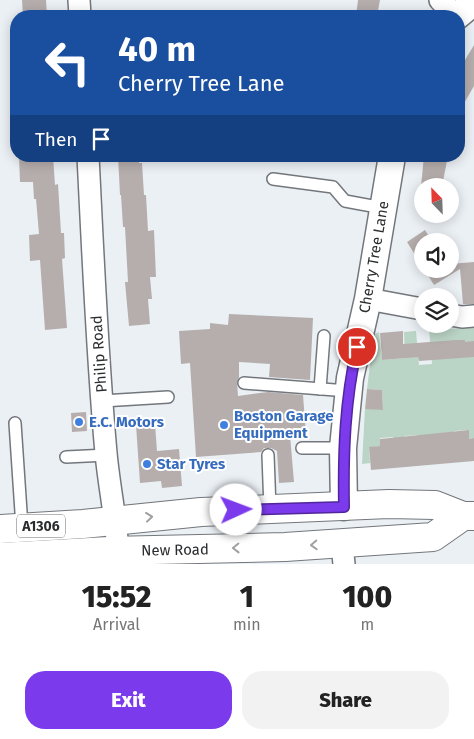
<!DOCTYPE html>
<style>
body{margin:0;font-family:"Fira Sans",sans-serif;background:#f2f2f2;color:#222;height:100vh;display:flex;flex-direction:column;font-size:19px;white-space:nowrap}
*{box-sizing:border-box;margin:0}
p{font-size:16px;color:#767676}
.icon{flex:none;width:28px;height:28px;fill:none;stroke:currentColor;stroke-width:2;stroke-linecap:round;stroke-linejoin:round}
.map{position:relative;height:564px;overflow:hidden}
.side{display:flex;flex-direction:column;background:#fff;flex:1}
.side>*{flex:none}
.hud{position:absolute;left:10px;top:10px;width:455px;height:152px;border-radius:20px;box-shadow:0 2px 12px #0003;background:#1a4fa0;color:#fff;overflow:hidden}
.needle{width:32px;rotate:337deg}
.tools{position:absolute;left:414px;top:178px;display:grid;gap:10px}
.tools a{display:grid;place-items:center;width:45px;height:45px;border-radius:50%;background:#fff;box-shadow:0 2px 12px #0003;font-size:25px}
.pin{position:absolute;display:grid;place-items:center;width:42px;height:42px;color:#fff;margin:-21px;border:2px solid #fff;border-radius:50%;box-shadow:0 1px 5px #0007}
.me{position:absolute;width:55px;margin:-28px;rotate:88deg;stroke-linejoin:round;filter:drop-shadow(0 0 4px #0008)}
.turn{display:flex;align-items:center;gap:18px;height:105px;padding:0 25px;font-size:22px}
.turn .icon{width:65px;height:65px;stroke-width:2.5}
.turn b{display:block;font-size:35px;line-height:42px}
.then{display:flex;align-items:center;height:48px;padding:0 25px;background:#0003;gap:10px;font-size:19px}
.eta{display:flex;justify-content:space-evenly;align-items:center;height:85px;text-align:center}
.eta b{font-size:30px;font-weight:800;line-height:35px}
.action{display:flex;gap:10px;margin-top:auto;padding:10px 25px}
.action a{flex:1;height:58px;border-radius:20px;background:#7c3aed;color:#fff;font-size:20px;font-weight:800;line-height:58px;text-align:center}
.action a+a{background:#f2f2f2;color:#222}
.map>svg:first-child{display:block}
.green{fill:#bad4c5}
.building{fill:#b6aead}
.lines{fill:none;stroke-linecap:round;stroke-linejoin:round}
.service-casing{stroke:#73777c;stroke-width:14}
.minor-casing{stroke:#73777c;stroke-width:24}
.tertiary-casing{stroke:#73777c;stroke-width:29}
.primary-casing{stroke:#73777c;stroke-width:30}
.service{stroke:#fff;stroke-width:11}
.minor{stroke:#fff;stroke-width:21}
.tertiary{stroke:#fff;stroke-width:26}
.primary{stroke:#fff;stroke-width:28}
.oneway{stroke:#9fa0a1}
.route-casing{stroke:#51269a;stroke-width:12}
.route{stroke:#7c3aed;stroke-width:9}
.shop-dot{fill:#3f7fe0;stroke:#fff;stroke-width:2}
.labels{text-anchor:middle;stroke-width:4;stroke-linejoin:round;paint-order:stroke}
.shield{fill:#fff;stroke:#6a6b6d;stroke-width:1}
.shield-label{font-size:14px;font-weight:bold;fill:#2a2c2e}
.street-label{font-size:15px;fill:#2a2c2e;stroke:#fff}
.shop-label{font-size:15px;font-weight:bold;fill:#366cbe;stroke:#fff;text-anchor:start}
</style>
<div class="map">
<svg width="474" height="564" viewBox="0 0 474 564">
<rect width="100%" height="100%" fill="#ebf0f5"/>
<path class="green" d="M 474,328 L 474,438 L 469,439 L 468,430 L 454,431 L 454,440 L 419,443 L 418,435 L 404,436 L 405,445 L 394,446 L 393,437 L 380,438 L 380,446 L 369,448 L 370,463 L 362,464 L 365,409 L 383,409 L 382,390 L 367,389 L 373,341 L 375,334 L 379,332 L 382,360 L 405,358 L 404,332 L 416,331 L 419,365 L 432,364 L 429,329 Z"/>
<g class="building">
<path d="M 22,0 L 46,0 L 47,16 L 23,16 Z"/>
<path d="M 358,0 L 380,0 L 377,16 L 356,16 Z"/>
<path d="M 474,45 L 474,86 L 459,112 L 459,70 Z"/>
<path d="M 19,156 L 53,156 L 55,185 L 58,184 L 59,200 L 61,233 L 64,233 L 65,258 L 62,259 L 67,328 L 45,330 L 40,260 L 30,261 L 29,235 L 39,234 L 36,199 L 34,199 L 33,182 L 20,182 Z"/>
<path d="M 118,156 L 139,156 L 139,163 L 142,163 L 144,195 L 146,195 L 148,231 L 154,230 L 156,277 L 150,277 L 152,299 L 148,299 L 150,324 L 129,326 L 125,282 L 128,282 L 125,227 L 123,227 L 121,195 L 120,195 Z"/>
<path d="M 424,156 L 448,156 L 442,186 L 421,186 Z"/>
<path d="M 425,230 L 432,241 L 422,241 L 422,266 L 407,242 Z"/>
<path d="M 474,262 L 474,304 L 463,304 L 460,269 L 434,285 L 424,269 L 450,269 L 450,264 Z"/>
<path d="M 229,314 L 313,318 L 310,380 L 269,377 L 270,364 L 239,362 L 239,378 L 237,382 L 238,396 L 268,392 L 303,395 L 306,434 L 290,435 L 294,482 L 279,483 L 277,451 L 271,448 L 264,448 L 261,452 L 196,457 L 190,363 L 181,364 L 179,331 L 210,329 L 210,323 L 228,325 Z"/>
<path d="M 403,331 L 403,344 L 456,340 L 465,340 L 465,342 L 474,341 L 474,357 L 419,361 L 418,357 L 382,360 L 380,333 Z"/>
<path d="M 367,389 L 382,390 L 383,410 L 365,409 Z"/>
<path d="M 86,412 L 87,431 L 72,432 L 71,413 Z"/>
<path d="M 155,424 L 157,451 L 179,449 L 182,486 L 162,488 L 161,481 L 140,483 L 136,425 Z"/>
<path d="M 469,430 L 469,439 L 474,438 L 474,461 L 371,470 L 369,447 L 380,446 L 380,439 Z"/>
</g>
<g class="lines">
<g class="service-casing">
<g id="service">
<path d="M 273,179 L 333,187 L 345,201 L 383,208"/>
<path d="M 244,383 L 348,391"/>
<path d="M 320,389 L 324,336"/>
<path d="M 102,401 L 168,397"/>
<path d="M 15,423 L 22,527"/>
<path d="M 302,448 L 343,448"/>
<path d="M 268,455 L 270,509"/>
<path d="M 66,457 L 107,455"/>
</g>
</g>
<g class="minor-casing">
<g id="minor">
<path d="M 79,0 L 80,16"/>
<path d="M 440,0 L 456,16"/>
<path d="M 88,156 C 93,255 97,354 106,453 C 109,486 116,518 118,551"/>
<path d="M 368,299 L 422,309"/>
<path d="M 450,315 L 462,317 L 474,316"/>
<path d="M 342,544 L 344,564"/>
</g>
</g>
<g class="tertiary-casing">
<g id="tertiary">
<path d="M 457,16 L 474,2"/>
<path d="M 344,507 L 343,448 L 350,378 L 368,299 L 392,156"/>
</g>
</g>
<g class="primary-casing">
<g id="primary">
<path d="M 0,529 L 83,524 L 201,512 L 389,504 L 435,505 L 463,516 L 474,516"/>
<path d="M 0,557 L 109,551 L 285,547 L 433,537 L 463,516"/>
</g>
</g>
<use href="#service" class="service"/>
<use href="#minor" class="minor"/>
<use href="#tertiary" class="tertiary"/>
<use href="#primary" class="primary"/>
</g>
<defs><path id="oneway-chevron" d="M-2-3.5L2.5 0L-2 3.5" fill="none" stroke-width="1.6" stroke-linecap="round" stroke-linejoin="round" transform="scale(1.25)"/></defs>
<g class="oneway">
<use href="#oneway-chevron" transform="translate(149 517) rotate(-6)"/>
<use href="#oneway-chevron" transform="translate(314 545) rotate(177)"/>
<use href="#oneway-chevron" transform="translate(236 548) rotate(179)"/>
</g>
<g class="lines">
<g class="route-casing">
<path id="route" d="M 236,510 L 344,507 C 343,451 345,401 357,347"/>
</g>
<use href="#route" class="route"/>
</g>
<g class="shop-dot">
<circle cx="79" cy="422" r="5"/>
<circle cx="224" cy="425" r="5"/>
<circle cx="147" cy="464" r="5"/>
</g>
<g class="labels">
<rect class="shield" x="17" y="514.5" width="48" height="23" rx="4"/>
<g class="shield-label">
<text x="41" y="531">A1306</text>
</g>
<g class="street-label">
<text transform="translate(374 257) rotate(-80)" y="5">Cherry Tree Lane</text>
<text transform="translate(99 354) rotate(-94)" y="5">Philip Road</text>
<text transform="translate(175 550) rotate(-1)" y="5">New Road</text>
</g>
<g class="shop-label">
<text x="234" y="421">Boston Garage<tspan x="234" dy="17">Equipment</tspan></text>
<text x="89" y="427">E.C. Motors</text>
<text x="157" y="469">Star Tyres</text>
</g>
</g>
</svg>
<div class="tools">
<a><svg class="needle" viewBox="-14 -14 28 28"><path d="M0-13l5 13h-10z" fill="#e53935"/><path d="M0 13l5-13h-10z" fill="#767676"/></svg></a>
<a><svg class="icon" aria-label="sound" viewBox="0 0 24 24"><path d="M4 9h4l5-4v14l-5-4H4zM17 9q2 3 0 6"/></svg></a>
<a><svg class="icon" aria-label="layers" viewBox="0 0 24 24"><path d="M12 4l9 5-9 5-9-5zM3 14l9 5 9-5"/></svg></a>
</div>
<div class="pin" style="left:357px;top:347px;background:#d93025"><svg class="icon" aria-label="arrive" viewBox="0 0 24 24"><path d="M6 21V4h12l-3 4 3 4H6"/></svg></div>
<svg class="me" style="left:236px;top:510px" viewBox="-20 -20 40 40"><circle r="19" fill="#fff"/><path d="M0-13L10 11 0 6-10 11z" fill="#7c3aed"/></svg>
<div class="hud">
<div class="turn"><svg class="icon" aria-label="left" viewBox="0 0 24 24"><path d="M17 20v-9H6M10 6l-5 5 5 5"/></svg><div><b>40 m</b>Cherry Tree Lane</div></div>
<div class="then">Then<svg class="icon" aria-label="arrive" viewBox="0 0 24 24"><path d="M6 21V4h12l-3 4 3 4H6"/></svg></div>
</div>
</div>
<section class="side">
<div class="eta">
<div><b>15:52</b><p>Arrival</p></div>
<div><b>1</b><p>min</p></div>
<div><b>100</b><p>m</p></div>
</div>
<div class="action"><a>Exit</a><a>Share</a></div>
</section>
